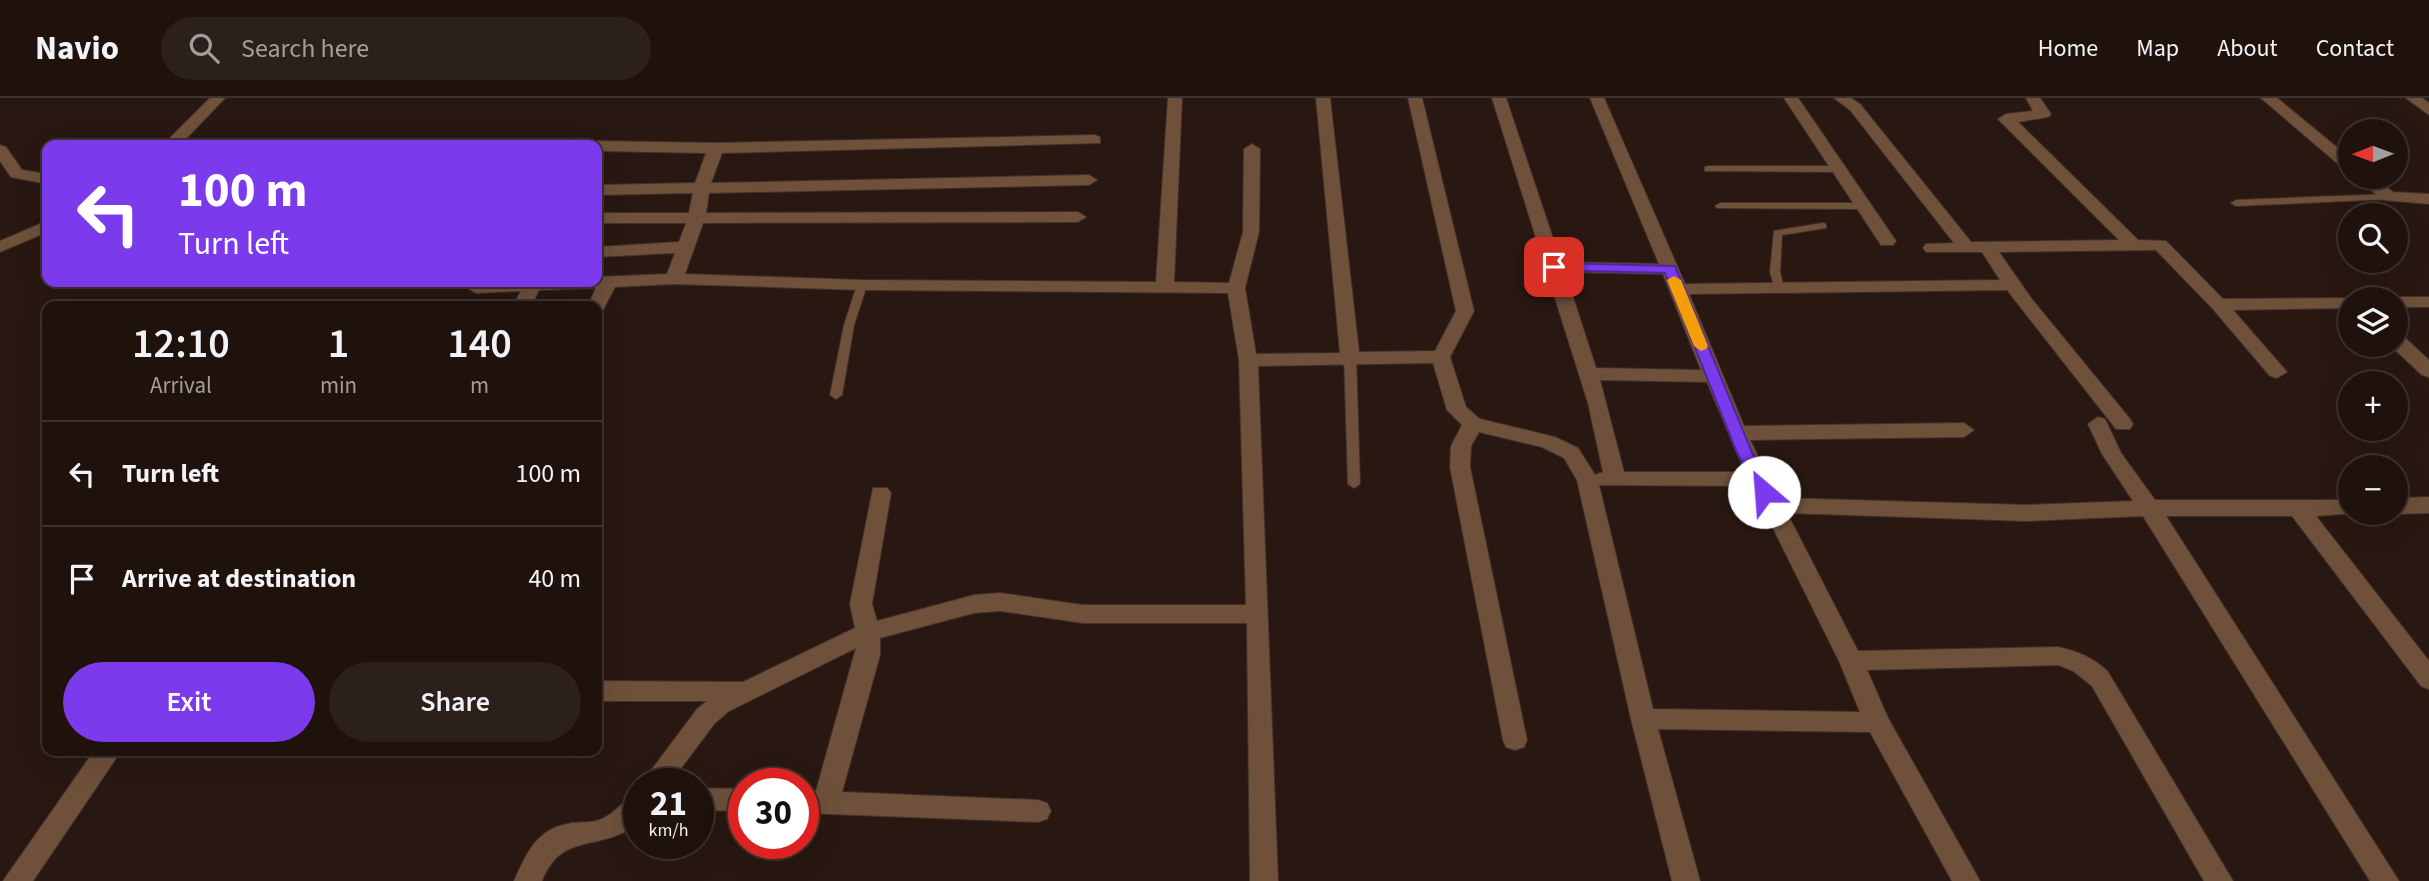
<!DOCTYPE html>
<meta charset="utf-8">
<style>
body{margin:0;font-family:"Source Sans 3",sans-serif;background:#2c201b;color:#f1f3f6;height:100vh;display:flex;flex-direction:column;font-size:26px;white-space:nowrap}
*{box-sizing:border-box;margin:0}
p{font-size:23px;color:#a19e9d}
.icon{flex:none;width:38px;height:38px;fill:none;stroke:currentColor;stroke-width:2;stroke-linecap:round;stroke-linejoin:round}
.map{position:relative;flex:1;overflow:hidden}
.sheet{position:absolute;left:42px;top:203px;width:560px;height:455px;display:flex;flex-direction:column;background:#1f120d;border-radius:14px;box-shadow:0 7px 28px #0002,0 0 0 2px #3c322e}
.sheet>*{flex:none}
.banner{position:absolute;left:42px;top:42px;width:560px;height:147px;border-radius:14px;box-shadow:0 7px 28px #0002,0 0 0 2px #3c322e;background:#7c3aed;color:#fff;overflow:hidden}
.needle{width:46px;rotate:269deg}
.controls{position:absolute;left:2338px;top:21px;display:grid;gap:14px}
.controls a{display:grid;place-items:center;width:70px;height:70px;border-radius:50%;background:#1f120d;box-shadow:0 7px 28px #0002,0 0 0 2px #3c322e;font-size:35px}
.speed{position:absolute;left:623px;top:670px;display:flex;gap:14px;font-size:35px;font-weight:700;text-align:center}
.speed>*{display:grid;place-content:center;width:91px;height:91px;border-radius:50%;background:#1f120d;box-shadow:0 7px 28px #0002,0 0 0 2px #3c322e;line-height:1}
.speed small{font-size:18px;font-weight:400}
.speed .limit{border:10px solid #d22;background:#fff;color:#111}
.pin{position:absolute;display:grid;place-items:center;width:60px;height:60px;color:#fff;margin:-30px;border-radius:14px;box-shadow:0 4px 10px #0006}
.me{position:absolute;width:77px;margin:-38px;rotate:333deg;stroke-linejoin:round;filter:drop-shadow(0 0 5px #0008)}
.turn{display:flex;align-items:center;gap:24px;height:147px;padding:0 21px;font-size:32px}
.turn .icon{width:91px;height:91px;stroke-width:2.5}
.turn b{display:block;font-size:49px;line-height:60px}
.eta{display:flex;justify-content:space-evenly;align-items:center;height:119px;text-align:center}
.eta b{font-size:42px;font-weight:600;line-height:49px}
.action{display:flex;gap:14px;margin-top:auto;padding:14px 21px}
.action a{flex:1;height:80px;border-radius:42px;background:#7c3aed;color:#fff;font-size:28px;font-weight:600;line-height:80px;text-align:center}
.action a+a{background:#2c201b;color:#f1f3f6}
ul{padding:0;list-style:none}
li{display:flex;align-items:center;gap:21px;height:105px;padding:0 21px;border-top:2px solid #3c322e}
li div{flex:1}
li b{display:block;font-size:26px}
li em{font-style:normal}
header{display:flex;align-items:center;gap:42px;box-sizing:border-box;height:98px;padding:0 35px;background:#1f120d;border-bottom:2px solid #3c322e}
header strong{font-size:33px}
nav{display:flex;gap:38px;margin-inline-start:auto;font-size:24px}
.search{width:490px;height:63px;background:#2c201b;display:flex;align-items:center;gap:18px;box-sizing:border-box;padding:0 24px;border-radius:38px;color:#a19e9d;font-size:26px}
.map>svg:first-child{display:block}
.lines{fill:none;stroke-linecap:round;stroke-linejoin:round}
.lane-casing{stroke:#42322b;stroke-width:2}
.street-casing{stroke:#42322b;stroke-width:2}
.lane{fill:#6f513b;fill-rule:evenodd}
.street{fill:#6f513b;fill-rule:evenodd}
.route{fill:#7c3aed;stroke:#51269a;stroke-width:2}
.slow{fill:#f59e0b}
</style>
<header>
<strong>Navio</strong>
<div class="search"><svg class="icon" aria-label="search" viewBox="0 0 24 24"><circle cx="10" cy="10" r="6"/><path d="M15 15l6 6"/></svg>Search here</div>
<nav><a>Home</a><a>Map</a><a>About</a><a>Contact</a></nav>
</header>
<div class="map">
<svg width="2429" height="783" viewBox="0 0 2429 783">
<rect width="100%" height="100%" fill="#291811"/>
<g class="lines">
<g class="lane-casing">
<g id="lane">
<path d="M 1708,68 L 1838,68 L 1843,71 L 1838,74 L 1705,73 L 1705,69 Z"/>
<path d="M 2389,96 L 2394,99 L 2392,101 L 2236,108 L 2231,105 L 2236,102 Z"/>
<path d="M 1720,105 L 1863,105 L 1868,108 L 1863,111 L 1717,110 L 1715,108 Z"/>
<path d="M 1823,125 L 1826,126 L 1826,130 L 1782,137 L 1780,174 L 1784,190 L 1779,193 L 1775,192 L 1770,174 L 1774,133 Z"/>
<path d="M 862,184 L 867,187 L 854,227 L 842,297 L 836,301 L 830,297 L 844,227 L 857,187 Z"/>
<path d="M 1350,254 L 1356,258 L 1360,386 L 1354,390 L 1348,386 L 1344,258 Z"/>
</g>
</g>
<g class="street-casing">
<g id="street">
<path d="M 210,0 L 225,0 L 180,47 L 163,47 Z"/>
<path d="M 1168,0 L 1182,0 L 1174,184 L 1229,185 L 1243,134 L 1244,51 L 1252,46 L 1260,51 L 1259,134 L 1245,190 L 1256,256 L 1340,255 L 1316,0 L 1330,0 L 1359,254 L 1435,253 L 1456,213 L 1408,0 L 1422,0 L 1474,213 L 1450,259 L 1466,309 L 1480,321 L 1555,339 L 1578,350 L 1595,377 L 1603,374 L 1588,305 L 1492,0 L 1506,0 L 1561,164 L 1659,166 L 1590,0 L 1604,0 L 1685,186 L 2000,182 L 1982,154 L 1926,154 L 1923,150 L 1926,146 L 1954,145 L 1850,12 L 1834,0 L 1851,0 L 1860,6 L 1971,144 L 2119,142 L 1998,21 L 2006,16 L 2033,13 L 2026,0 L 2040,0 L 2051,16 L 2048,19 L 2018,24 L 2138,142 L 2166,143 L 2223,201 L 2350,200 L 2356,201 L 2350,201 L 2350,210 L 2233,212 L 2287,274 L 2277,280 L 2270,278 L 2213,211 L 2156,152 L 1999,154 L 2031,200 L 2130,321 L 2133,326 L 2130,331 L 2116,331 L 2007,192 L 1689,196 L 1744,328 L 1964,325 L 1974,332 L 1964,339 L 1750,342 L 1779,400 L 2027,407 L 2133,403 L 2102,356 L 2088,326 L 2098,319 L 2105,321 L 2121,355 L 2155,402 L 2350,402 L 2350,415 L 2358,415 L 2316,418 L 2429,563 L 2429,591 L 2421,588 L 2292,418 L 2166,418 L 2399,783 L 2370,783 L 2143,418 L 2027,423 L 1787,415 L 1858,553 L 2058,549 C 2078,553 2094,560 2108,574 L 2233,783 L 2204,783 L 2092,588 L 2073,573 L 2058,567 L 1867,572 L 1888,620 L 1980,783 L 1952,783 L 1870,634 L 1658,631 L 1700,783 L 1672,783 L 1631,621 L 1577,382 L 1564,360 L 1542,349 L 1479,334 L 1471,348 L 1470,369 L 1527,642 L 1524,649 L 1515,652 L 1506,649 L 1503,642 L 1450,369 L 1451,348 L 1462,327 L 1447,312 L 1433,265 L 1258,268 L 1278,783 L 1250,783 L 1247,525 L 1083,525 L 1000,513 L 974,515 L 880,540 L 880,557 L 842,694 L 1038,702 L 1047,705 L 1051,713 L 1047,721 L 1038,724 L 803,715 L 803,693 L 816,693 L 856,550 L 729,613 L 715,625 L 669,686 L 641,686 L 697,611 L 707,603 L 597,603 L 597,583 L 743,584 L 855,530 L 850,506 L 873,390 L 887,390 L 891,395 L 872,506 L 877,523 L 974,497 L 1000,495 L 1083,507 L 1246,507 L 1239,262 L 1228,195 L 862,192 L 674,186 L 615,189 L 603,212 L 597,214 L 597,208 L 588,208 L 596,190 L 539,192 L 531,208 L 513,208 L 521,193 L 476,195 L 467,190 L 470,186 L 597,184 L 597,179 L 667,176 L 675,155 L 597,159 L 597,149 L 679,144 L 686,125 L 597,125 L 597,115 L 689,115 L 693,95 L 597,97 L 597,87 L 695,85 L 706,55 L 597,53 L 597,47 L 590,47 L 597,43 L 716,45 L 1095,37 L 1100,39 L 1100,45 L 722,55 L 711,85 L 1089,77 L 1097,82 L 1089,87 L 709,95 L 706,115 L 1078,114 L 1086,119 L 1078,124 L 703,125 L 685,176 L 862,182 L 1156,184 ZM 1565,174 L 1663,176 L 1701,272 L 1596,270 ZM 1600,282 L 1707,284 L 1745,374 L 1624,374 ZM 1599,387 L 1752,388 L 1839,563 L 1860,614 L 1653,611 Z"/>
<path d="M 1784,0 L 1798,0 L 1896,143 L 1893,147 L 1881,147 Z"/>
<path d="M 2261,0 L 2277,0 L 2350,60 L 2350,73 L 2344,71 Z"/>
<path d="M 2406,0 L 2422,0 L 2429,5 L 2429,17 Z"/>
<path d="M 506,41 L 566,42 L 574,47 L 499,47 L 501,43 Z"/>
<path d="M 0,47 L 6,49 L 22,72 L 47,76 L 47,86 L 11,79 L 0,63 Z"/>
<path d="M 2355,79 L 2373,79 L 2393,94 L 2429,96 L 2429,106 L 2383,102 Z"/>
<path d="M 47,123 L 47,134 L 0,154 L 0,143 Z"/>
<path d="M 2396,199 L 2429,199 L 2429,209 L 2396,209 L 2396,201 L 2389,201 Z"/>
<path d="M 2396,236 L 2403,238 L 2429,262 L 2429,279 L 2422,277 L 2390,247 L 2396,247 Z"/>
<path d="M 2429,399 L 2429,415 L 2396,416 L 2393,415 L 2396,415 L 2396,400 Z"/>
<path d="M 94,653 L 121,653 L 33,783 L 3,783 Z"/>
<path d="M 698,690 L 744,691 L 744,713 L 698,712 Z"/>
<path d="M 639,695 L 639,724 L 635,728 C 596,754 561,734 542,783 L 514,783 C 527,754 537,730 572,725 C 582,724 595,725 604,720 C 618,713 625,700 639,695 Z"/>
</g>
</g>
<use href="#lane" class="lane"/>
<use href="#street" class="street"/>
</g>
<path class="route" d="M 1554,165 L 1675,168 L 1751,352 L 1772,394 L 1770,398 L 1759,398 L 1736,352 L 1665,175 L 1549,172 L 1549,167 Z"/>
<path class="slow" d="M 1674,178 L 1681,182 L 1708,248 L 1706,251 L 1701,253 L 1694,248 L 1667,182 Z"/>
</svg>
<div class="controls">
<a><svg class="needle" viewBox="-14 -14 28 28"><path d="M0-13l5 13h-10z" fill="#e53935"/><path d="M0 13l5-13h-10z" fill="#a19e9d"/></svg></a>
<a><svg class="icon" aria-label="search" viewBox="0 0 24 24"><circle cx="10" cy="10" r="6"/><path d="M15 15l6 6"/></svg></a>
<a><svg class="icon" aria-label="layers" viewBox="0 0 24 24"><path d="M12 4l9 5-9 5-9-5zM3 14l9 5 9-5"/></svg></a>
<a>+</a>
<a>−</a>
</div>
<div class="speed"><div>21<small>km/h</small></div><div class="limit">30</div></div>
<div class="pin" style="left:1554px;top:169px;background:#d93025"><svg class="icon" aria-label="arrive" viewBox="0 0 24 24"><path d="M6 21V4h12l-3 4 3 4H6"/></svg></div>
<svg class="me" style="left:1764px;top:394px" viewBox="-20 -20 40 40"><circle r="19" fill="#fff"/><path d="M0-13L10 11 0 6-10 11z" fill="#7c3aed"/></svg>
<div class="banner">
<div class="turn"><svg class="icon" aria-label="left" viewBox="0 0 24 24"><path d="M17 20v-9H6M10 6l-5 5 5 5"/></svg><div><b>100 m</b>Turn left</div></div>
</div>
<section class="sheet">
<div class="eta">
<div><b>12:10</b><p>Arrival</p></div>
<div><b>1</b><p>min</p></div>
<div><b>140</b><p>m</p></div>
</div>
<ul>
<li><svg class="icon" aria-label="left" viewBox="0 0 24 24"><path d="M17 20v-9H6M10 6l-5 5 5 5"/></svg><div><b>Turn left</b></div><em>100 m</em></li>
<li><svg class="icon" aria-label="arrive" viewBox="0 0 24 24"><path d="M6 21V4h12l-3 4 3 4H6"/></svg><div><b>Arrive at destination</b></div><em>40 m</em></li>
</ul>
<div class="action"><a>Exit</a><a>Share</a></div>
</section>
</div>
